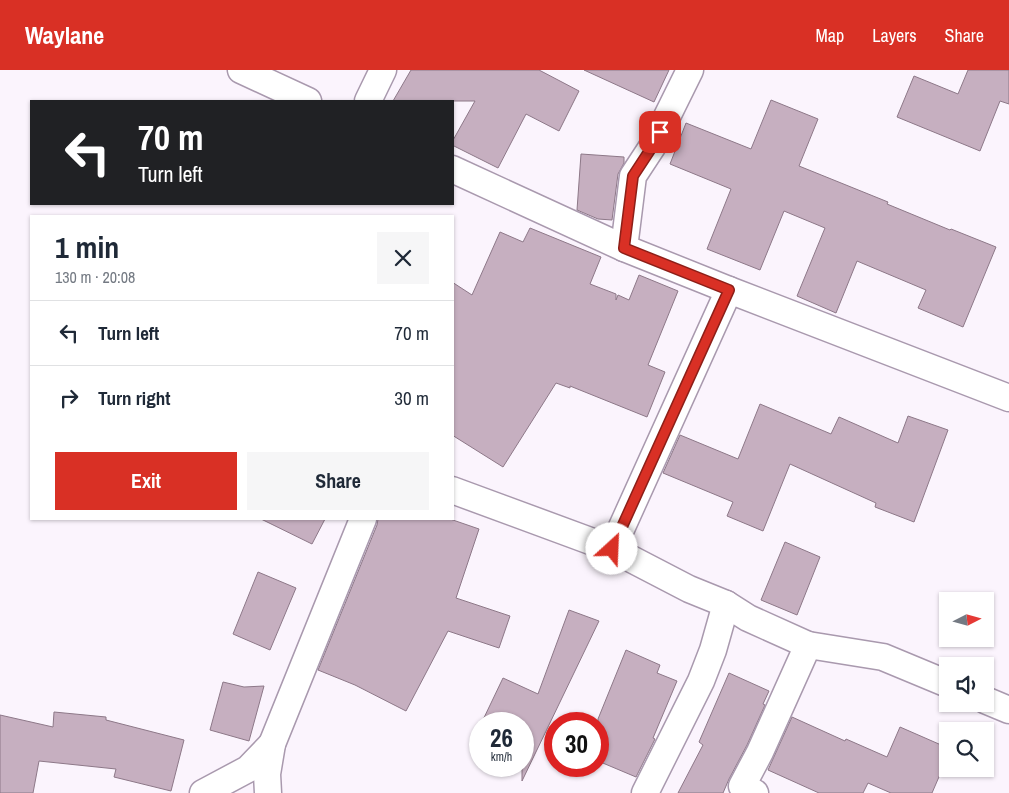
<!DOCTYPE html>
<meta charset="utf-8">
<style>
body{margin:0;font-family:"Archivo Narrow",sans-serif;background:#f6f6f7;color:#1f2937;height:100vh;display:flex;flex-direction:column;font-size:19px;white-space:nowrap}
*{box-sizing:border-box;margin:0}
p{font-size:16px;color:#747a83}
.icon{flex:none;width:28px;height:28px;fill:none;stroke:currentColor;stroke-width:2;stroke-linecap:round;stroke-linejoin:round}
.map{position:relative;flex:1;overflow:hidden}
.drawer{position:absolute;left:30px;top:145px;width:424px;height:305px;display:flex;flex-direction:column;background:#fff;border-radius:0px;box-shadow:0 1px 4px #0004}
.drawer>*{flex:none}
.banner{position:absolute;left:30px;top:30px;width:424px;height:105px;border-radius:0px;box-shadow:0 1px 4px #0004;background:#202124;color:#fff;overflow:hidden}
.needle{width:32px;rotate:84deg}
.buttons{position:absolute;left:939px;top:522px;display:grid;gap:10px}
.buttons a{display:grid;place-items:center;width:55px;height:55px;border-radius:0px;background:#fff;box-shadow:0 1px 4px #0004;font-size:25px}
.speed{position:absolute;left:469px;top:642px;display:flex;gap:10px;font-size:25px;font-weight:700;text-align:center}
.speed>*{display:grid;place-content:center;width:65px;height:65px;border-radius:50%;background:#fff;box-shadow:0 1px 4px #0004;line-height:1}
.speed small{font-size:12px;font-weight:400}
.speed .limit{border:8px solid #d22;background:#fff;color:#111}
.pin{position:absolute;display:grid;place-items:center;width:42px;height:42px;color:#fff;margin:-21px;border-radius:10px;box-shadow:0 2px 8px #0006}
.me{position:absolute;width:55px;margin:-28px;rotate:25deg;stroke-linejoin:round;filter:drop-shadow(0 0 4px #0008)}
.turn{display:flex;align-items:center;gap:18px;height:105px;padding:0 25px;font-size:22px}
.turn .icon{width:65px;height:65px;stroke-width:2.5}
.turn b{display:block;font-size:35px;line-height:42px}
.round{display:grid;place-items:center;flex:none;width:52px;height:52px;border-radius:0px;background:#f6f6f7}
.summary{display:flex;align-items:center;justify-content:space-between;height:85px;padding:0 25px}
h1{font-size:30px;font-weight:800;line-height:38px}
.action{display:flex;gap:10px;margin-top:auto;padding:10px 25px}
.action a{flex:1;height:58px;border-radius:0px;background:#d93025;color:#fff;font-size:20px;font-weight:800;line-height:58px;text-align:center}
.action a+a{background:#f6f6f7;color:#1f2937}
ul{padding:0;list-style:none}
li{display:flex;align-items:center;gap:15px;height:65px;padding:0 25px;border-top:1px solid #e0e1e3}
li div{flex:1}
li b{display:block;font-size:19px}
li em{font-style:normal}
header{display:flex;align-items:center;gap:30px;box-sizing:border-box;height:70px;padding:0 25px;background:#d93025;color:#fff}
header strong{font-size:24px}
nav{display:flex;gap:28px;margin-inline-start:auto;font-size:18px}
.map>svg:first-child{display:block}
.building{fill:#c6afc0;stroke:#8d7888}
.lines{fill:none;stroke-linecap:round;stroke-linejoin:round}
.minor-casing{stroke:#a999ae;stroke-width:29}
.minor{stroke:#fff;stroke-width:26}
.route-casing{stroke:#8d1f18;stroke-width:12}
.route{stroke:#d93025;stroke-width:9}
</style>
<header>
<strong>Waylane</strong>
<nav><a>Map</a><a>Layers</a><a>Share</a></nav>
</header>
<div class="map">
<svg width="1009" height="723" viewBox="0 0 1009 723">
<rect width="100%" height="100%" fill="#fbf4fd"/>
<g class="building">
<path d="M 411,0 L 539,0 L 579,21 L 559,61 L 526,44 L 498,98 L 452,75 L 452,72 L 475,31 L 393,31 Z"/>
<path d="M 584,0 L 669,0 L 654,32 Z"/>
<path d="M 968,0 L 1009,0 L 1009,34 L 1000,31 L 980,81 L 897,47 L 914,6 L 958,24 Z"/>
<path d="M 771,30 L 818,49 L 799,96 L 888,132 L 887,134 L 950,160 L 951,159 L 996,177 L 963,257 L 918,238 L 926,220 L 857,191 L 836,243 L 797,226 L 825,158 L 784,141 L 760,200 L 707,179 L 731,119 L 670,94 L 686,53 L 751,79 Z"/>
<path d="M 581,84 L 624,87 L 624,93 L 618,104 L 612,150 L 598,149 L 577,140 Z"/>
<path d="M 530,158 L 601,187 L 590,214 L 616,224 L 616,230 L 618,225 L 629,230 L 639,205 L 678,221 L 648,295 L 665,302 L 647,347 L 570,316 L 570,318 L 556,313 L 503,397 L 452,365 L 452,212 L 472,225 L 500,162 L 523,172 Z"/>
<path d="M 760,334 L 831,364 L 839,347 L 898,373 L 908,346 L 948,360 L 914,452 L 875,437 L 876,433 L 790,394 L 763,461 L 727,446 L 733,432 L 663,403 L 680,365 L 738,389 Z"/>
<path d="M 261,449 L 325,449 L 312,474 Z"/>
<path d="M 378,449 L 450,449 L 479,459 L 456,528 L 510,546 L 499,578 L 448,561 L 406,641 L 355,615 L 318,600 L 377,455 Z"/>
<path d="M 785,472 L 820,487 L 797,545 L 761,530 Z"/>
<path d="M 258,502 L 296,518 L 270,580 L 233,564 Z"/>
<path d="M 569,540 L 599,551 L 522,711 L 522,654 L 481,654 L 503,608 L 538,624 Z"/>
<path d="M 626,580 L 660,595 L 657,603 L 677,611 L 653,668 L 655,669 L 636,707 L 598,691 L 598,649 Z"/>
<path d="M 729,603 L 769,621 L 763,634 L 765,635 L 747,675 L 729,709 L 723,723 L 678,723 L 703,675 L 699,672 Z"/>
<path d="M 223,612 L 244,617 L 264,616 L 249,671 L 210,660 Z"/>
<path d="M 54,642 L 106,647 L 106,650 L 184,670 L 171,721 L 114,707 L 116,699 L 39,691 L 33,723 L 0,723 L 0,645 L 53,657 Z"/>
<path d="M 792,647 L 845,671 L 846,669 L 887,687 L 900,657 L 948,678 L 948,686 L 932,723 L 891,723 L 868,713 L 863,723 L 819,723 L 768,700 Z"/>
</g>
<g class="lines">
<g class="minor-casing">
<g id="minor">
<path d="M 241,0 L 308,31"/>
<path d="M 368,31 L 383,0"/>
<path d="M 452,99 L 624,178 L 729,220 L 1009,328"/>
<path d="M 624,178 L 633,106 L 652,77 L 690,0"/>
<path d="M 452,420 L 612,479 L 689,519 L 726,534 L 713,580 L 701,611 L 645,723"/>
<path d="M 612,479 L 729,220"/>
<path d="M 726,534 L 748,548 L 808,575 L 760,682 L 742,716 L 755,723"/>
<path d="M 808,575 L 883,587 L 948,614"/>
<path d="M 985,630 L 1009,640"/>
<path d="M 203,723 L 248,699 L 272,674"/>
<path d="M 268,723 L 267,704 L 272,674 L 363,449"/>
</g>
</g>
<use href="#minor" class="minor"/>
</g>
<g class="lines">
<g class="route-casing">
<path id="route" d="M 612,479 L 729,220 L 624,178 L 633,106 L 652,77 L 660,62"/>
</g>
<use href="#route" class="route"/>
</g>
</svg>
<div class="buttons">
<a><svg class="needle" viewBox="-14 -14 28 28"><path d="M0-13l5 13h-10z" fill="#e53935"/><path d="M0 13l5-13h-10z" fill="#747a83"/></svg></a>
<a><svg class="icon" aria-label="sound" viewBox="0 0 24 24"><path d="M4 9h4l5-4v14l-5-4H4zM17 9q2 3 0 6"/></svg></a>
<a><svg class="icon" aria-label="search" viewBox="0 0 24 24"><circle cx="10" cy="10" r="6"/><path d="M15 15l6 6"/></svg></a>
</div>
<div class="speed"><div>26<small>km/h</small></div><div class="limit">30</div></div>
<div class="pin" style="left:660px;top:62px;background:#d93025"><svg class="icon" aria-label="arrive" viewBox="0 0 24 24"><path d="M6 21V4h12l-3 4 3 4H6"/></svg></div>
<svg class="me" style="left:612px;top:479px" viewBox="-20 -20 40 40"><circle r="19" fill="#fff"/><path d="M0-13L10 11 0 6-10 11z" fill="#d93025"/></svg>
<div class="banner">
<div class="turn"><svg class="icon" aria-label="left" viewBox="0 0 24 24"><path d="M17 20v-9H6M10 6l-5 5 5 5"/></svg><div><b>70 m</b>Turn left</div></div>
</div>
<section class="drawer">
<div class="summary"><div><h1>1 min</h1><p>130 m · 20:08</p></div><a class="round"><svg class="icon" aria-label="close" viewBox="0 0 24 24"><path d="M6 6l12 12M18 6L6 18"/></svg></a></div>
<ul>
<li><svg class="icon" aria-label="left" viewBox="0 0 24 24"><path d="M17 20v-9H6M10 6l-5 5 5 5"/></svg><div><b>Turn left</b></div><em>70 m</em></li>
<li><svg class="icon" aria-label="right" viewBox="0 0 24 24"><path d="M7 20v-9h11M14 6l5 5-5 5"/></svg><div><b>Turn right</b></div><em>30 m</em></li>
</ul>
<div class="action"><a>Exit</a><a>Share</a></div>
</section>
</div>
